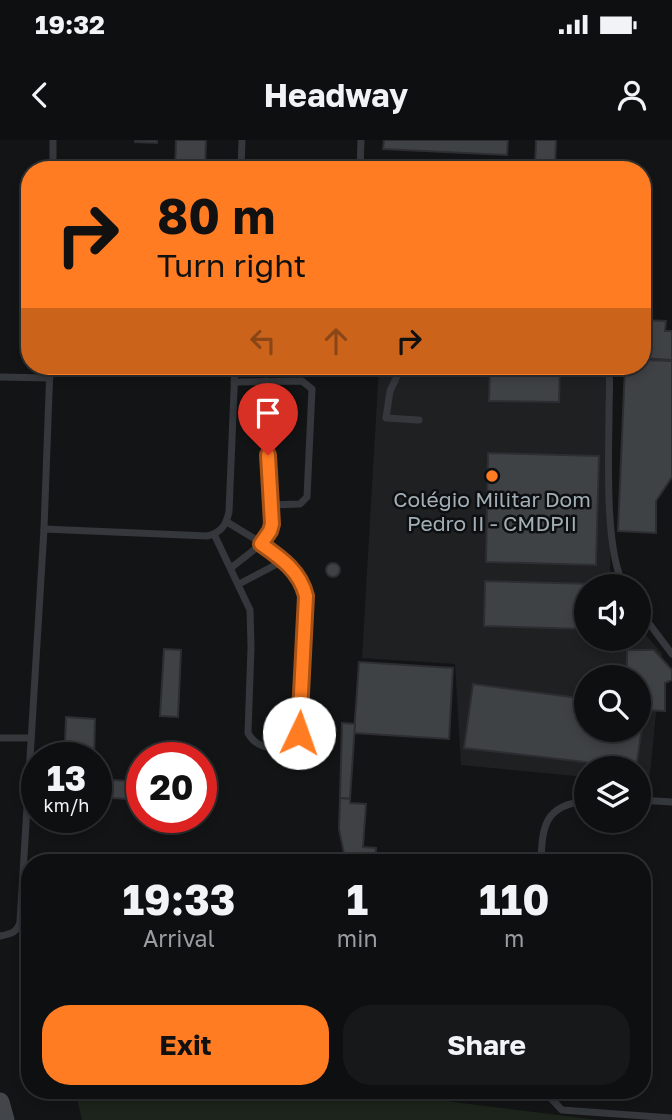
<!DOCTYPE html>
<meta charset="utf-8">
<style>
body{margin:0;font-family:"Golos Text",sans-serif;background:#171819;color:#f1f3f6;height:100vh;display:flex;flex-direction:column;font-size:26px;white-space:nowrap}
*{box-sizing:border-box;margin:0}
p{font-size:23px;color:#9b9c9f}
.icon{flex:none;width:38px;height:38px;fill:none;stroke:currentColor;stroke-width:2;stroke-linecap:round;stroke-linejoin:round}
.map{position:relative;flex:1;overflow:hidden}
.details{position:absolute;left:21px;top:714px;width:630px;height:245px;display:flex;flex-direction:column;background:#0e0f10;border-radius:28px;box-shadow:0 4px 10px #0003,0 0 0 2px #2e2f30}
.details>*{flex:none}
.guide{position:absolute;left:21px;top:21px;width:630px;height:214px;border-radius:28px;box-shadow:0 4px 10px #0003,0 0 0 2px #2e2f30;background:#ff7c22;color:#111;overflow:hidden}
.controls{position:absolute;left:574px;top:434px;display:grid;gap:14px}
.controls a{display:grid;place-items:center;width:77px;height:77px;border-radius:50%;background:#0e0f10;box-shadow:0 4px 10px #0003,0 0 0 2px #2e2f30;font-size:35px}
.speed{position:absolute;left:21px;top:602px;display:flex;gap:14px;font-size:35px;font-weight:700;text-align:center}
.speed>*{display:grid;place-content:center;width:91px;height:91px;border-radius:50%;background:#0e0f10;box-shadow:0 4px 10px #0003,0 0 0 2px #2e2f30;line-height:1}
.speed small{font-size:18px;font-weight:400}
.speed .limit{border:10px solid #d22;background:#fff;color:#111}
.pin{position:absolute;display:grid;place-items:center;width:60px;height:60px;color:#fff;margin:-72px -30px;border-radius:50% 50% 50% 0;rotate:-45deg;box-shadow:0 0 7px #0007}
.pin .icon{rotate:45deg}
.me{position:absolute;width:77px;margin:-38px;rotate:3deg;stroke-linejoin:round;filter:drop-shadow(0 0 5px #0008)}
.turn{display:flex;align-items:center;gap:24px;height:147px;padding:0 21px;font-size:32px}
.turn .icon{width:91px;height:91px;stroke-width:2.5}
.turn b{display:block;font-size:49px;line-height:60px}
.lanes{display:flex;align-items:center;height:66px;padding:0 21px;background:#0003;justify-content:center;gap:35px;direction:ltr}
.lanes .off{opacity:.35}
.eta{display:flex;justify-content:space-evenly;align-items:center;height:119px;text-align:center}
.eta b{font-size:42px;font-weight:700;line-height:49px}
.cta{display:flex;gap:14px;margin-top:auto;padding:14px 21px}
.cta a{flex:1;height:80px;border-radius:28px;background:#ff7c22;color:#111;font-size:28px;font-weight:700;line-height:80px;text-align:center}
.cta a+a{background:#171819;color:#f1f3f6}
.status{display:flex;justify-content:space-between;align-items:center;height:49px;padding:0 35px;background:#0e0f10;direction:ltr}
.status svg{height:19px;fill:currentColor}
header{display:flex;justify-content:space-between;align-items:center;height:91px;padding:0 21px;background:#0e0f10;font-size:32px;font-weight:700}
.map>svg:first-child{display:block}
.built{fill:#1f2022;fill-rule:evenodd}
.green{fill:#1c241b}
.building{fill:#3f4245;stroke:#2d2e32;stroke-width:2}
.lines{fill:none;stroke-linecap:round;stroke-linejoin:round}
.lane{stroke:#34373b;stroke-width:7}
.secondary{stroke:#42464b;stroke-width:19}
.route-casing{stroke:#a65116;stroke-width:18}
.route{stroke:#ff7c22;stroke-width:12}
.poi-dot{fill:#ff7c22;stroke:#0e0f10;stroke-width:2.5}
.labels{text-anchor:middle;stroke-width:5;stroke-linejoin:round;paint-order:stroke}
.poi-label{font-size:21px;fill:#a3afb7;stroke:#0e0f10}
</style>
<div class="status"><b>19:32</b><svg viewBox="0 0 49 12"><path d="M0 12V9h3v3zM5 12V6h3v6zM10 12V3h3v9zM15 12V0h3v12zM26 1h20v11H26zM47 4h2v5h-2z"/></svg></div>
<header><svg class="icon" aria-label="back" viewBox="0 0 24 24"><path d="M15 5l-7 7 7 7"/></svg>Headway<svg class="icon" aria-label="person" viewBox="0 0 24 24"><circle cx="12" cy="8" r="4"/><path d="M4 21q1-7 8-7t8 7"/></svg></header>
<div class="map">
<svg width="672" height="980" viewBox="0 0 672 980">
<rect width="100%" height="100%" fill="#131415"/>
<path class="built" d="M 379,226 L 613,226 L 610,446 L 586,446 L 586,499 L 639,499 L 639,488 L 662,513 L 649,643 L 639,642 L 639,628 L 586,628 L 586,637 L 461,625 L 455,524 L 362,518 ZM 586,537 L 639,537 L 639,590 L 586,590 Z"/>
<path class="green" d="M 103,950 L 394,950 L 438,960 L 598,980 L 82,980 L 77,959 Z"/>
<g class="building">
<path d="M 157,0 L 157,3 L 135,2 L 135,0 Z"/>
<path d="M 176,0 L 206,0 L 205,30 L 175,30 Z"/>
<path d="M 384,0 L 508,0 L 507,15 L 383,9 Z"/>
<path d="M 536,0 L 556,0 L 555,28 L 535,27 Z"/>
<path d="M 642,180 L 666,181 L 665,191 L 672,191 L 672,220 L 642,218 Z"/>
<path d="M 642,220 L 672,221 L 672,337 L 656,361 L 656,393 L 618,391 L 625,226 L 642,226 Z"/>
<path d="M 490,226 L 560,226 L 559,262 L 489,261 Z"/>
<path d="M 488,313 L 599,316 L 596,425 L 486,422 Z"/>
<circle cx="333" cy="430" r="7"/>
<path d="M 485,441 L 595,444 L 595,446 L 586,446 L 586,489 L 484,486 Z"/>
<path d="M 164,509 L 181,510 L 178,577 L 160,576 Z"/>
<path d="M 627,510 L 654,510 L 672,530 L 672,540 L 665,543 L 665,571 L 644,570 L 645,567 L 640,566 L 639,537 L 627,537 Z"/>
<path d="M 359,522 L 453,528 L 449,599 L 354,593 Z"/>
<path d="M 473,544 L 586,559 L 586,590 L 639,590 L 639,566 L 645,567 L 636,628 L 464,608 Z"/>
<path d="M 66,577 L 95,579 L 94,618 L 55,617 L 56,602 L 65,603 Z"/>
<path d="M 342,583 L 355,584 L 350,659 L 340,658 Z"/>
<path d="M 96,639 L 142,642 L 142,660 L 96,657 Z"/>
<path d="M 340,658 L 350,659 L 350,663 L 366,664 L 363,707 L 376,708 L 375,723 L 346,723 L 339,689 Z"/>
</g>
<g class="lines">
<g class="lane">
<path d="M 53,30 L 53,0"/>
<path d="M 241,30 L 242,0"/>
<path d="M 360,30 L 361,0"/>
<path d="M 402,226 L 390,251 L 386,278 L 419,280"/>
<path d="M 608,226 C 611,239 609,255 609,269 C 609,314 604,408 624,446"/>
<path d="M 0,237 L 50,238"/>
<path d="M 234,242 L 302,241 L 312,249 L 307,357 L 300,364 L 270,365"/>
<path d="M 44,389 L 207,396 C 221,393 226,385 229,372 L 235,226"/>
<path d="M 214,394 L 250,470 L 251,507 L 248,593 C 256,608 272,610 288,608 L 296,600 L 299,593 L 305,456 C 298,420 256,400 227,382"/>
<path d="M 231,428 C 246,415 267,404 272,384 L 266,241"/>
<path d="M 239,444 L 283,421"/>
<path d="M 639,470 L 672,514"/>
<path d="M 0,598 L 31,598"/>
<path d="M 639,660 L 672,662"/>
<path d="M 541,723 C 542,687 544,665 586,661"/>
<path d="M 0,796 C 10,794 17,793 20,782 L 44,389 L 50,226"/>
<path d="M 543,950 L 562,970 L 672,978"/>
</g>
<path class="secondary" d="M 0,962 L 5,980"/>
</g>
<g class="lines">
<g class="route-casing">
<path id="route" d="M 268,315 L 272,384 L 270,391 L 261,404 C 281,418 300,431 306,456 L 299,593"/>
</g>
<use href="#route" class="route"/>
</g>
<circle class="poi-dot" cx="492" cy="336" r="7"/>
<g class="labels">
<g class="poi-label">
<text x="492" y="367">Colégio Militar Dom<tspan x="492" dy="24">Pedro II - CMDPII</tspan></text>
</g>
</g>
</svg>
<div class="controls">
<a><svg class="icon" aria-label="sound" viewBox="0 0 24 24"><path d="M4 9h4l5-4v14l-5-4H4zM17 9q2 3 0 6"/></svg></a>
<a><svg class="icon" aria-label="search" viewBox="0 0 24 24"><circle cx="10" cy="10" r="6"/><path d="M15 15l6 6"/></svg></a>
<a><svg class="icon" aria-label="layers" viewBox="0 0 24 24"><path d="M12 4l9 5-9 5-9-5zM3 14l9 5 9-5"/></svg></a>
</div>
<div class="speed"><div>13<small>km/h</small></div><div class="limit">20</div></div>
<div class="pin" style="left:268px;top:315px;background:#d93025"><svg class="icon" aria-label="arrive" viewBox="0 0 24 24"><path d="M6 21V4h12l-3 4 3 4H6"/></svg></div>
<svg class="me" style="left:299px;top:593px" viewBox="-20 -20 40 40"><circle r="19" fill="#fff"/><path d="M0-13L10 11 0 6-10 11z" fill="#ff7c22"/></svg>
<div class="guide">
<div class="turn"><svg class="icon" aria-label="right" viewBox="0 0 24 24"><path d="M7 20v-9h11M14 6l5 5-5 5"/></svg><div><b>80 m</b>Turn right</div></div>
<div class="lanes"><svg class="icon off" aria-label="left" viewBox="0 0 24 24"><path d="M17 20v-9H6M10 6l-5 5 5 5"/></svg><svg class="icon off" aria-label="ahead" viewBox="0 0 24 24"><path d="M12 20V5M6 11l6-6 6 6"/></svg><svg class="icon" aria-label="right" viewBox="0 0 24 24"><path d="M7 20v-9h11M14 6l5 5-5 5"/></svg></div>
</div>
<section class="details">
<div class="eta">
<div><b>19:33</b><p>Arrival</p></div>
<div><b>1</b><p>min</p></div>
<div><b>110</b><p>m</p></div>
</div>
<div class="cta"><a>Exit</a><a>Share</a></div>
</section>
</div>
